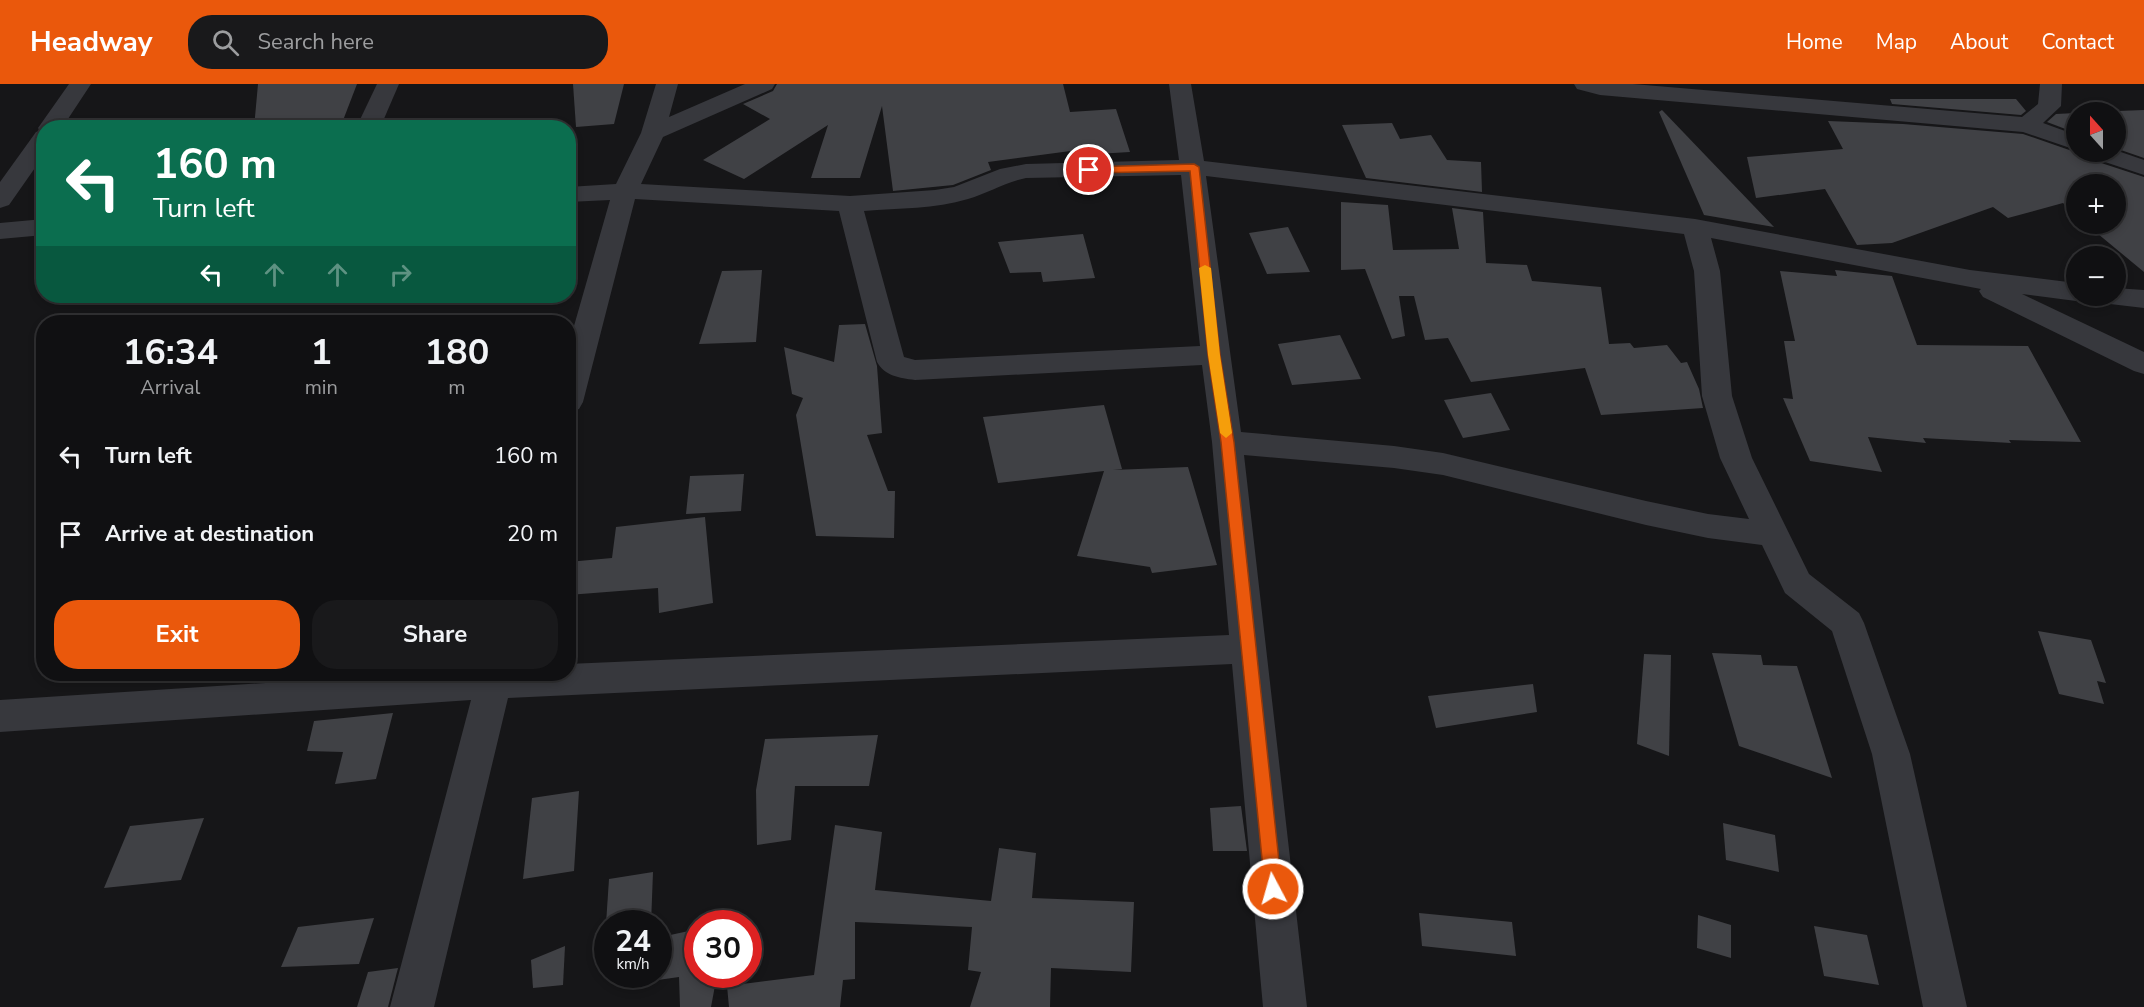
<!DOCTYPE html>
<meta charset="utf-8">
<style>
body{margin:0;font-family:"Nunito Sans",sans-serif;background:#19191b;color:#f1f3f6;height:100vh;display:flex;flex-direction:column;font-size:22px;white-space:nowrap}
*{box-sizing:border-box;margin:0}
p{font-size:20px;color:#9c9d9f}
.icon{flex:none;width:33px;height:33px;fill:none;stroke:currentColor;stroke-width:2;stroke-linecap:round;stroke-linejoin:round}
.map{position:relative;flex:1;overflow:hidden}
.drawer{position:absolute;left:36px;top:231px;width:540px;height:366px;display:flex;flex-direction:column;background:#101012;border-radius:24px;box-shadow:0 3px 9px #0003,0 0 0 2px #303032}
.drawer>*{flex:none}
.guide{position:absolute;left:36px;top:36px;width:540px;height:183px;border-radius:24px;box-shadow:0 3px 9px #0003,0 0 0 2px #303032;background:#0b6e4f;color:#fff;overflow:hidden}
.needle{width:39px;rotate:339deg}
.buttons{position:absolute;left:2066px;top:18px;display:grid;gap:12px}
.buttons a{display:grid;place-items:center;width:60px;height:60px;border-radius:50%;background:#101012;box-shadow:0 3px 9px #0003,0 0 0 2px #303032;font-size:30px}
.speed{position:absolute;left:594px;top:826px;display:flex;gap:12px;font-size:30px;font-weight:700;text-align:center}
.speed>*{display:grid;place-content:center;width:78px;height:78px;border-radius:50%;background:#101012;box-shadow:0 3px 9px #0003,0 0 0 2px #303032;line-height:1}
.speed small{font-size:15px;font-weight:400}
.speed .limit{border:9px solid #d22;background:#fff;color:#111}
.pin{position:absolute;display:grid;place-items:center;width:51px;height:51px;color:#fff;margin:-26px;border:3px solid #fff;border-radius:50%;box-shadow:0 2px 6px #0007}
.me{position:absolute;width:66px;margin:-33px;rotate:354deg;stroke-linejoin:round;filter:drop-shadow(0 0 4px #0008)}
.turn{display:flex;align-items:center;gap:21px;height:126px;padding:0 18px;font-size:27px}
.turn .icon{width:78px;height:78px;stroke-width:2.5}
.turn b{display:block;font-size:42px;line-height:51px}
.lanes{display:flex;align-items:center;height:57px;padding:0 18px;background:#0003;justify-content:center;gap:30px;direction:ltr}
.lanes .off{opacity:.35}
.eta{display:flex;justify-content:space-evenly;align-items:center;height:102px;text-align:center}
.eta b{font-size:36px;font-weight:700;line-height:42px}
.button{display:flex;gap:12px;margin-top:auto;padding:12px 18px}
.button a{flex:1;height:69px;border-radius:24px;background:#ea580c;color:#fff;font-size:24px;font-weight:700;line-height:69px;text-align:center}
.button a+a{background:#19191b;color:#f1f3f6}
ul{padding:0;list-style:none}
li{display:flex;align-items:center;gap:18px;height:78px;padding:0 18px}
li div{flex:1}
li b{display:block;font-size:22px}
li em{font-style:normal}
header{display:flex;align-items:center;gap:36px;box-sizing:border-box;height:84px;padding:0 30px;background:#ea580c;color:#fff}
header strong{font-size:28px}
nav{display:flex;gap:33px;margin-inline-start:auto;font-size:21px}
.search{width:420px;height:54px;background:#19191b;display:flex;align-items:center;gap:15px;box-sizing:border-box;padding:0 21px;border-radius:24px;color:#9c9d9f;font-size:22px}
.map>svg:first-child{display:block}
.building{fill:#404145}
.lines{fill:none;stroke-linecap:round;stroke-linejoin:round}
.minor{fill:#37383d;fill-rule:evenodd}
.route{fill:#ea580c;stroke:#983908;stroke-width:1.5}
.slow{fill:#f59e0b}
</style>
<header>
<strong>Headway</strong>
<div class="search"><svg class="icon" aria-label="search" viewBox="0 0 24 24"><circle cx="10" cy="10" r="6"/><path d="M15 15l6 6"/></svg>Search here</div>
<nav><a>Home</a><a>Map</a><a>About</a><a>Contact</a></nav>
</header>
<div class="map">
<svg width="2144" height="923" viewBox="0 0 2144 923">
<rect width="100%" height="100%" fill="#161618"/>
<g class="building">
<path d="M 258,0 L 357,0 L 342,39 L 310,44 L 254,44 Z"/>
<path d="M 573,0 L 624,0 L 614,40 L 576,43 Z"/>
<path d="M 777,0 L 1063,0 L 1070,28 L 1116,25 L 1130,68 L 1079,71 L 1078,66 L 988,78 L 991,86 L 953,101 L 893,107 L 882,22 L 860,94 L 811,94 L 828,41 L 744,95 L 703,76 L 770,35 L 743,20 L 773,7 Z"/>
<path d="M 1890,15 L 2016,15 L 2026,27 L 2021,31 L 1892,20 Z"/>
<path d="M 1662,26 L 1774,143 L 1704,131 L 1659,28 Z"/>
<path d="M 2144,26 L 2144,74 L 2115,64 L 2115,28 L 2092,28 Z"/>
<path d="M 2076,29 L 2076,49 L 2047,38 L 2056,30 Z"/>
<path d="M 1828,37 L 1903,40 L 2023,50 L 2075,68 L 2085,68 L 2089,75 L 2144,93 L 2144,188 L 2086,140 L 2115,140 L 2115,100 L 2076,100 L 2076,131 L 2063,119 L 2008,134 L 1993,123 L 1892,159 L 1857,161 L 1825,105 L 1756,114 L 1747,73 L 1843,65 Z"/>
<path d="M 1392,39 L 1400,55 L 1431,51 L 1447,76 L 1481,78 L 1482,108 L 1366,94 L 1342,41 Z"/>
<path d="M 1341,118 L 1388,121 L 1393,166 L 1459,165 L 1452,124 L 1483,128 L 1486,179 L 1527,181 L 1532,197 L 1601,203 L 1609,260 L 1630,259 L 1634,264 L 1667,261 L 1681,279 L 1687,278 L 1699,305 L 1703,324 L 1601,331 L 1585,284 L 1471,298 L 1448,254 L 1425,256 L 1414,212 L 1399,212 L 1405,252 L 1392,255 L 1365,185 L 1341,186 Z"/>
<path d="M 1288,143 L 1310,188 L 1267,190 L 1249,149 Z"/>
<path d="M 1083,150 L 1095,194 L 1043,198 L 1041,188 L 1010,189 L 998,158 Z"/>
<path d="M 762,186 L 756,258 L 699,260 L 722,187 Z"/>
<path d="M 1835,186 L 1892,192 L 1917,261 L 2028,262 L 2081,358 L 2009,356 L 2011,359 L 1923,354 L 1926,359 L 1868,353 L 1882,388 L 1810,377 L 1783,314 L 1793,315 L 1784,257 L 1795,257 L 1780,187 L 1837,192 Z"/>
<path d="M 865,240 L 877,282 L 882,349 L 867,351 L 888,407 L 895,407 L 894,454 L 816,452 L 796,331 L 803,314 L 792,310 L 784,263 L 834,278 L 839,241 Z"/>
<path d="M 1340,251 L 1361,295 L 1292,301 L 1278,260 Z"/>
<path d="M 1491,309 L 1510,346 L 1463,354 L 1444,316 Z"/>
<path d="M 1104,321 L 1122,385 L 1113,386 L 1188,383 L 1217,481 L 1152,489 L 1150,483 L 1077,472 L 1104,387 L 998,399 L 983,333 Z"/>
<path d="M 744,390 L 741,427 L 686,430 L 690,392 Z"/>
<path d="M 705,433 L 713,519 L 659,529 L 658,504 L 568,511 L 568,478 L 612,474 L 616,443 Z"/>
<path d="M 2038,547 L 2091,556 L 2106,599 L 2097,597 L 2104,620 L 2059,610 Z"/>
<path d="M 1712,569 L 1761,571 L 1763,581 L 1797,582 L 1832,694 L 1739,662 Z"/>
<path d="M 1644,570 L 1671,571 L 1669,672 L 1637,660 Z"/>
<path d="M 1533,600 L 1537,628 L 1436,644 L 1428,612 Z"/>
<path d="M 393,629 L 376,695 L 335,700 L 343,668 L 307,667 L 314,637 Z"/>
<path d="M 878,651 L 869,702 L 795,702 L 791,756 L 757,761 L 756,706 L 765,655 Z"/>
<path d="M 579,707 L 574,787 L 523,795 L 532,714 Z"/>
<path d="M 1241,722 L 1247,767 L 1213,767 L 1210,724 Z"/>
<path d="M 204,734 L 181,796 L 104,804 L 130,742 Z"/>
<path d="M 1723,739 L 1775,751 L 1779,788 L 1726,776 Z"/>
<path d="M 835,741 L 882,748 L 875,806 L 991,817 L 999,764 L 1036,769 L 1032,814 L 1134,818 L 1131,888 L 1051,884 L 1050,923 L 970,923 L 981,888 L 968,886 L 972,843 L 855,838 L 855,895 L 843,896 L 840,923 L 729,923 L 727,902 L 814,891 Z"/>
<path d="M 653,788 L 651,840 L 606,840 L 609,795 Z"/>
<path d="M 1419,829 L 1512,838 L 1516,872 L 1422,862 Z"/>
<path d="M 1698,831 L 1731,841 L 1731,874 L 1697,864 Z"/>
<path d="M 374,834 L 359,880 L 281,883 L 298,843 Z"/>
<path d="M 1814,842 L 1867,851 L 1879,901 L 1824,892 Z"/>
<path d="M 698,845 L 698,891 L 717,891 L 711,923 L 680,923 L 679,893 L 651,897 L 652,891 L 658,891 L 661,853 Z"/>
<path d="M 565,862 L 563,901 L 533,904 L 531,876 Z"/>
<path d="M 398,884 L 388,923 L 357,923 L 368,888 Z"/>
</g>
<g class="lines">
<g class="minor">
<path d="M 69,0 L 91,0 L 62,44 L 44,44 L 44,71 L 9,121 L 0,124 L 0,98 L 36,48 L 40,47 L 38,44 Z"/>
<path d="M 377,0 L 399,0 L 380,44 L 356,44 Z"/>
<path d="M 656,0 L 678,0 L 669,33 L 745,0 L 775,0 L 772,5 L 663,53 L 641,100 L 850,112 L 935,106 L 954,103 L 1000,85 L 1026,80 L 1179,76 L 1169,0 L 1191,0 L 1204,77 L 1695,135 L 1970,186 L 2076,199 L 2076,212 L 2087,212 L 2086,214 L 2076,217 L 2022,210 L 2144,268 L 2144,290 L 2134,287 L 1983,213 L 1979,207 L 1981,205 L 1711,154 L 1720,187 L 1732,312 L 1752,374 L 1809,490 L 1859,529 L 1864,539 L 1910,670 L 1967,923 L 1923,923 L 1872,670 L 1832,547 L 1785,509 L 1762,461 L 1708,454 L 1646,441 L 1443,391 L 1394,384 L 1244,371 L 1307,923 L 1263,923 L 1232,580 L 508,614 L 434,923 L 390,923 L 471,616 L 0,648 L 0,616 L 405,590 L 568,590 L 568,580 L 1229,551 L 1212,358 L 1202,281 L 915,296 C 899,294 885,292 877,278 L 839,127 L 635,115 L 583,318 L 579,325 L 568,328 L 568,263 L 610,116 L 568,118 L 568,103 L 616,100 L 641,49 ZM 1181,91 L 1200,262 L 915,276 L 904,273 L 864,127 C 899,124 935,125 968,115 C 988,109 1006,98 1026,94 ZM 1206,92 L 1684,150 L 1694,187 L 1702,312 L 1720,374 L 1749,435 L 1708,430 L 1646,417 L 1443,369 L 1394,362 L 1241,348 Z"/>
<path d="M 1574,0 L 1633,0 L 2022,33 L 2038,20 L 2040,0 L 2062,0 L 2061,22 L 2043,39 L 2076,51 L 2076,66 L 2023,48 L 1600,11 L 1577,5 Z"/>
<path d="M 2115,66 L 2144,76 L 2144,91 L 2090,73 L 2087,68 L 2115,68 Z"/>
<path d="M 44,135 L 44,151 L 0,155 L 0,139 Z"/>
<path d="M 2115,204 L 2144,206 L 2144,224 L 2093,218 L 2089,212 L 2115,212 Z"/>
</g>
</g>
<path class="route" d="M 1194,80 L 1199,83 L 1220,271 L 1234,358 L 1282,805 L 1279,811 L 1273,813 L 1267,811 L 1265,805 L 1221,358 L 1208,271 L 1190,87 L 1089,89 L 1084,86 L 1089,83 Z"/>
<path class="slow" d="M 1205,181 L 1211,184 L 1220,271 L 1232,349 L 1226,354 L 1220,349 L 1208,271 L 1199,184 Z"/>
</svg>
<div class="buttons">
<a><svg class="needle" viewBox="-14 -14 28 28"><path d="M0-13l5 13h-10z" fill="#e53935"/><path d="M0 13l5-13h-10z" fill="#9c9d9f"/></svg></a>
<a>+</a>
<a>−</a>
</div>
<div class="speed"><div>24<small>km/h</small></div><div class="limit">30</div></div>
<div class="pin" style="left:1089px;top:86px;background:#d93025"><svg class="icon" aria-label="arrive" viewBox="0 0 24 24"><path d="M6 21V4h12l-3 4 3 4H6"/></svg></div>
<svg class="me" style="left:1273px;top:805px" viewBox="-20 -20 40 40"><circle r="17" fill="#ea580c" stroke="#fff" stroke-width="3"/><path d="M0-11L8 9 0 5-8 9z" fill="#fff"/></svg>
<div class="guide">
<div class="turn"><svg class="icon" aria-label="left" viewBox="0 0 24 24"><path d="M17 20v-9H6M10 6l-5 5 5 5"/></svg><div><b>160 m</b>Turn left</div></div>
<div class="lanes"><svg class="icon" aria-label="left" viewBox="0 0 24 24"><path d="M17 20v-9H6M10 6l-5 5 5 5"/></svg><svg class="icon off" aria-label="ahead" viewBox="0 0 24 24"><path d="M12 20V5M6 11l6-6 6 6"/></svg><svg class="icon off" aria-label="ahead" viewBox="0 0 24 24"><path d="M12 20V5M6 11l6-6 6 6"/></svg><svg class="icon off" aria-label="right" viewBox="0 0 24 24"><path d="M7 20v-9h11M14 6l5 5-5 5"/></svg></div>
</div>
<section class="drawer">
<div class="eta">
<div><b>16:34</b><p>Arrival</p></div>
<div><b>1</b><p>min</p></div>
<div><b>180</b><p>m</p></div>
</div>
<ul>
<li><svg class="icon" aria-label="left" viewBox="0 0 24 24"><path d="M17 20v-9H6M10 6l-5 5 5 5"/></svg><div><b>Turn left</b></div><em>160 m</em></li>
<li><svg class="icon" aria-label="arrive" viewBox="0 0 24 24"><path d="M6 21V4h12l-3 4 3 4H6"/></svg><div><b>Arrive at destination</b></div><em>20 m</em></li>
</ul>
<div class="button"><a>Exit</a><a>Share</a></div>
</section>
</div>
